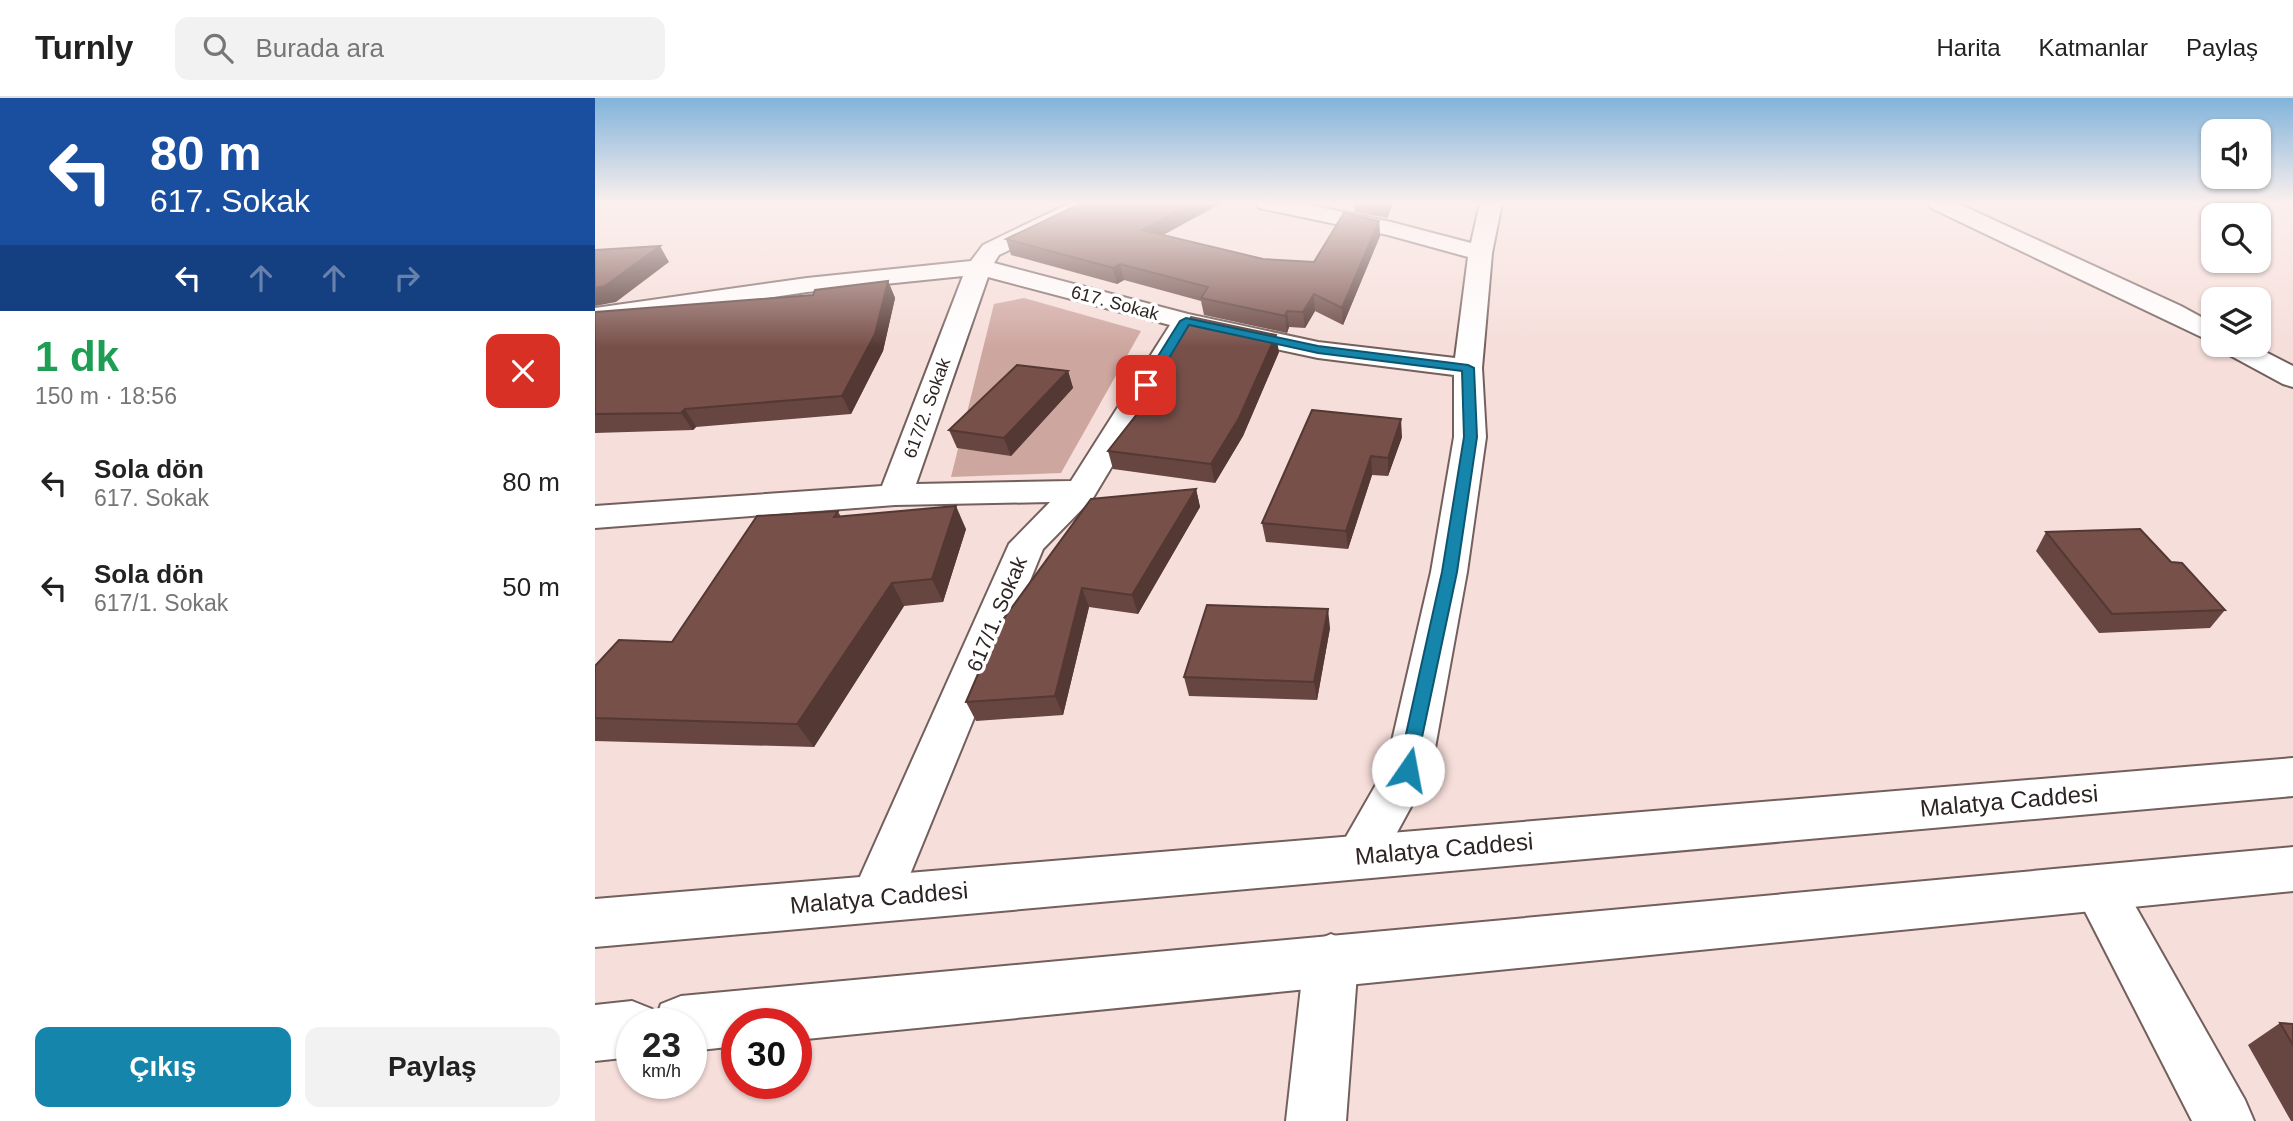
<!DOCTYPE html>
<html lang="tr">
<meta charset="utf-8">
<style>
body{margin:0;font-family:Helvetica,sans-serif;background:#f2f2f2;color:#222;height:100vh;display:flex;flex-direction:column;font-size:26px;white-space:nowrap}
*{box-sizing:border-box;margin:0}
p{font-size:23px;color:#767676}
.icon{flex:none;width:38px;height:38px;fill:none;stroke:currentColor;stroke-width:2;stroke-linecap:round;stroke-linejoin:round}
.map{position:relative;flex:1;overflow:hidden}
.details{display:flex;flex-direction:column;background:#fff;width:595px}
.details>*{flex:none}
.guide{background:#1a4fa0;color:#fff;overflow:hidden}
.buttons{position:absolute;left:1606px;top:21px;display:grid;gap:14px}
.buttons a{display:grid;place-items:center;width:70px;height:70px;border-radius:14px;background:#fff;box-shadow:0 2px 5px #0004;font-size:35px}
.speed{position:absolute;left:21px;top:910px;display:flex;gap:14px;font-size:35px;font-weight:700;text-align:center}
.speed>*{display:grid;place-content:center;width:91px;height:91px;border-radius:50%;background:#fff;box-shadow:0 2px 5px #0004;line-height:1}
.speed small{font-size:18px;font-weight:400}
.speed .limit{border:10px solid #d22;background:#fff;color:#111}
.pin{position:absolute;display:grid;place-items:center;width:60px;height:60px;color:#fff;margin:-30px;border-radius:14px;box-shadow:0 4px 10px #0006}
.me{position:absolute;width:77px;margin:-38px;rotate:12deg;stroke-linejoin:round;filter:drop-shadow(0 0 5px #0008)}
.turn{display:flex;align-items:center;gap:24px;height:147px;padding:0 35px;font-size:32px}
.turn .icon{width:91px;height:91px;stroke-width:2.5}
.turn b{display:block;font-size:49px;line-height:60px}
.lanes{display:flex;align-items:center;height:66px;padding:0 35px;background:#0003;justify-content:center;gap:35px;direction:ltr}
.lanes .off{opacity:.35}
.round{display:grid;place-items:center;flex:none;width:74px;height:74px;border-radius:14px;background:#f2f2f2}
.headline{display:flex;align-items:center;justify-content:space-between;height:119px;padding:0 35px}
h1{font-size:42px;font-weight:600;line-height:52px;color:#1e9e55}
.primary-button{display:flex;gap:14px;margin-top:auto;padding:14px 35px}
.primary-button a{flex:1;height:80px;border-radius:14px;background:#1585ac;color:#fff;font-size:28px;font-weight:600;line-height:80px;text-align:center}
.primary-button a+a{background:#f2f2f2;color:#222}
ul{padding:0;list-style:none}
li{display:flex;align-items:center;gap:21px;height:105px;padding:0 35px}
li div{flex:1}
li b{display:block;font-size:26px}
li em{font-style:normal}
header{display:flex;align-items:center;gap:42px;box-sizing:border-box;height:98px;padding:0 35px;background:#fff;border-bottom:2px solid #e0e0e0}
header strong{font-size:33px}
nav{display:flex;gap:38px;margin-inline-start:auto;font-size:24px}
.search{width:490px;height:63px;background:#f2f2f2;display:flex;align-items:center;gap:18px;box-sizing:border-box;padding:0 24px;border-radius:14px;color:#767676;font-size:26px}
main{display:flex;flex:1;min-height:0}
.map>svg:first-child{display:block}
.green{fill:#cea6a0}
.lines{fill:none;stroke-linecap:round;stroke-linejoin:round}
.minor-casing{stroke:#735f5c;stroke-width:4}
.major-casing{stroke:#735f5c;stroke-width:4}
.minor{fill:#fff;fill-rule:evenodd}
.major{fill:#fff;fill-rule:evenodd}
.wall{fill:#674540}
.shaded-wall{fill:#543834}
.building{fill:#78504a;stroke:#543834;stroke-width:2}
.route{fill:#1585ac;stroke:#0e5670;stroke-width:2}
.labels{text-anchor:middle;stroke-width:7;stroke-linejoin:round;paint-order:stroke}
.far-street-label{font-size:18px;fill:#2d2423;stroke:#fff}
.street-label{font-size:21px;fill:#2d2423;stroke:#fff}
.near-street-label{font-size:24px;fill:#2d2423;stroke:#fff}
</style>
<header>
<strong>Turnly</strong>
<div class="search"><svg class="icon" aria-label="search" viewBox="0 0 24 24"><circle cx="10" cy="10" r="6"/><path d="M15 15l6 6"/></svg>Burada ara</div>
<nav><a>Harita</a><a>Katmanlar</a><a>Paylaş</a></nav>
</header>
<main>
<section class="details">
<div class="guide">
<div class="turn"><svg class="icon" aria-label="left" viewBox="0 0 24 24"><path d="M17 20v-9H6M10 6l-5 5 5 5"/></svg><div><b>80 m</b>617. Sokak</div></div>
<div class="lanes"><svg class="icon" aria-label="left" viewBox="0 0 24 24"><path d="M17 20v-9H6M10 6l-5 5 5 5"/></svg><svg class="icon off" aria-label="ahead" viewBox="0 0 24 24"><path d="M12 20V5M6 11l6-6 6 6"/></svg><svg class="icon off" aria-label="ahead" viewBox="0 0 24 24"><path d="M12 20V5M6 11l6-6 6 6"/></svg><svg class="icon off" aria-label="right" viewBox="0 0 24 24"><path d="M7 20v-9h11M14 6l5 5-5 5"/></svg></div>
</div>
<div class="headline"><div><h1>1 dk</h1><p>150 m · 18:56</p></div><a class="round" style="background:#d93025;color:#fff"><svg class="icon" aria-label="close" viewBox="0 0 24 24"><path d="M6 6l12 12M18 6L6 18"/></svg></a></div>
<ul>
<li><svg class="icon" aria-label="left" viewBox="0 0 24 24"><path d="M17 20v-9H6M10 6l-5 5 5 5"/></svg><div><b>Sola dön</b><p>617. Sokak</p></div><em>80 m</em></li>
<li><svg class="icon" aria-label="left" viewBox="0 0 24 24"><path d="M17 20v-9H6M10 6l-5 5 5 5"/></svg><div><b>Sola dön</b><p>617/1. Sokak</p></div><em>50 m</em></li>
</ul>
<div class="primary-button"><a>Çıkış</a><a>Paylaş</a></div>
</section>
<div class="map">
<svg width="1698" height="1023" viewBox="0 0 1698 1023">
<rect width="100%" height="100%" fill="#f6deda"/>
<path class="green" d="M 429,200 L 546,233 L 466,375 L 356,379 L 399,206 Z"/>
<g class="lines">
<g class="minor-casing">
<g id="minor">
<path d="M 475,105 L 503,105 L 501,110 L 404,157 L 399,165 L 593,216 L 723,244 L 860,260 L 873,159 L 793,137 L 664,110 L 662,105 L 705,105 L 796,124 L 876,145 L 885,105 L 907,105 L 897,155 L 887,270 L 891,339 L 872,474 L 836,672 L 781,773 L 764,780 L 747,773 L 740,758 L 791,669 L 836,474 L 859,339 L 859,277 L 723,260 L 598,233 L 498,400 L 448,451 L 305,801 L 298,817 L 280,824 L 262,817 L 255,801 L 414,446 L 455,404 L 300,407 L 0,430 L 0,408 L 287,388 L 368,178 L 212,194 L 0,226 L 0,210 L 212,180 L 376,163 L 388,147 ZM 393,179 L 575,227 L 476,383 L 321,386 Z"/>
<path d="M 1334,105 L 1362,105 L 1586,208 L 1619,226 L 1619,245 L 1336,110 Z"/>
<path d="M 1623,247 L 1657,247 L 1698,268 L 1698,289 L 1688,286 L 1627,253 Z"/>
<path d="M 1503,767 L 1521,774 L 1650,1002 L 1659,1023 L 1597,1023 L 1478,790 L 1485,774 Z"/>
<path d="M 736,836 L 755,844 L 763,862 L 751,1023 L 691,1023 L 709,862 L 717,844 Z"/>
</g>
</g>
<g class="major-casing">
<g id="major">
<path d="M 1698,660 L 1698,698 L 0,849 L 0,801 Z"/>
<path d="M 1698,749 L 1698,793 L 201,942 L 201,926 L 142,926 L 142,948 L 96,953 L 96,926 L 37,926 L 37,959 L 0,963 L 0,907 L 37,903 L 57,911 L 61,920 L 66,906 L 86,898 Z"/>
</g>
</g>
<use href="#minor" class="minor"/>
<use href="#major" class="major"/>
</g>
<g class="wall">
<path d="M 759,105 L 798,105 L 792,120 L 760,114 Z"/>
<path d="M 784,123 L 785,138 L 748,227 L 720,213 L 710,230 L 694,229 L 692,235 L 609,217 L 606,203 L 529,182 L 522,186 L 416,157 L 411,141 L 569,137 L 668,161 L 719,164 Z"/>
<path d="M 293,183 L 300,200 L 288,253 L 256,316 L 101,329 L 98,332 L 0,335 L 0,214 L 218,197 Z"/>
<path d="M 684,254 L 648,338 L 620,385 L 518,371 L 513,353 L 565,287 L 562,274 Z"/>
<path d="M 473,273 L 478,290 L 416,358 L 362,350 L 354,332 Z"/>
<path d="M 807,339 L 793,378 L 777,377 L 753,451 L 671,444 L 667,425 Z"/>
<path d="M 601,391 L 605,409 L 543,516 L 494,509 L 468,617 L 381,623 L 371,604 L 404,527 Z"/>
<path d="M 243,413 L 246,419 L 371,431 L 348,504 L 309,508 L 219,649 L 0,643 L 0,568 L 77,544 Z"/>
<path d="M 1451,434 L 1576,464 L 1630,512 L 1615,530 L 1504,535 L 1441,453 Z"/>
<path d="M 735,530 L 722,602 L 594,598 L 589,579 Z"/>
<path d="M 1685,925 L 1698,926 L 1698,1023 L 1696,1023 L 1653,947 Z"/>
</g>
<g class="shaded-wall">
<path d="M 597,105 L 627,105 L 550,147 L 547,132 Z"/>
<path d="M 792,105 L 798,105 L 792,120 L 791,108 Z"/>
<path d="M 784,123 L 785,138 L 748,227 L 747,210 Z"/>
<path d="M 65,148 L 74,164 L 21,204 L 0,208 L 0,190 Z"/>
<path d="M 525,166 L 529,182 L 522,186 L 518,170 Z"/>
<path d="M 293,183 L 300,200 L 288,253 L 256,316 L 247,298 Z"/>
<path d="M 719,196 L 720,213 L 710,230 L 708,214 Z"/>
<path d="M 692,213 L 694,229 L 692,235 L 690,218 Z"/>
<path d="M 681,237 L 684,254 L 648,338 L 620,385 L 616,366 Z"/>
<path d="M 473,273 L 478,290 L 416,358 L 409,340 Z"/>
<path d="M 90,311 L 101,329 L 98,332 L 86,315 Z"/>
<path d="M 806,321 L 807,339 L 793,378 L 793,360 Z"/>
<path d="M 776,358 L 777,377 L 753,451 L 751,433 Z"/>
<path d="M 601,391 L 605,409 L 543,516 L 537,497 Z"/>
<path d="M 361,408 L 371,431 L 348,504 L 337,481 Z"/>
<path d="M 297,485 L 309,508 L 219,649 L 202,626 Z"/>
<path d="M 487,490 L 494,509 L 468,617 L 460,598 Z"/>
<path d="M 733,511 L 735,530 L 722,602 L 719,584 Z"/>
</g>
<g class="building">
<path d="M 487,105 L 597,105 L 547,132 L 668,161 L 719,164 L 749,115 L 784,123 L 747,210 L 719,196 L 708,214 L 692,213 L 690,218 L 606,200 L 613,189 L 525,166 L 518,170 L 411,141 Z"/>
<path d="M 778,105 L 792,105 L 791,108 Z"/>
<path d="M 65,148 L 10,188 L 0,190 L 0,152 Z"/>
<path d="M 293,183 L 280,236 L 247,298 L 90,311 L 86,315 L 0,316 L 0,214 L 218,197 L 220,192 Z"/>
<path d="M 596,219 L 681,237 L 644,320 L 616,366 L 513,353 L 575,274 L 562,274 Z"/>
<path d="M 422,267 L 473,273 L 409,340 L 354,332 Z"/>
<path d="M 717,312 L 806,321 L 793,360 L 776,358 L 751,433 L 667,425 Z"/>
<path d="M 601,391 L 537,497 L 487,490 L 460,598 L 371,604 L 404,527 L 496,401 Z"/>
<path d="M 361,408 L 337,481 L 297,485 L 202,626 L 0,620 L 0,568 L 24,542 L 77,544 L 162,418 L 243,413 L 239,419 Z"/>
<path d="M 1545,431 L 1576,464 L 1587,465 L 1630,512 L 1517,516 L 1451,434 Z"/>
<path d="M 612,507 L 733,511 L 719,584 L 589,579 Z"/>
<path d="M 1685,925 L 1698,926 L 1698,947 Z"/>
</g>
<linearGradient id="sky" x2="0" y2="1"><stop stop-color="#81b3da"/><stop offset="0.42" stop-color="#fbf0ee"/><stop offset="1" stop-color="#fbf0ee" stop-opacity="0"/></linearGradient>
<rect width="1698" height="249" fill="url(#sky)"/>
<path class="route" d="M 591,220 L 723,248 L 873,267 L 879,270 L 882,339 L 862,474 L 819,677 L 813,679 L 806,677 L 803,672 L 847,474 L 869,339 L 867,273 L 723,255 L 594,227 L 556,290 L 547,290 L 545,287 L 585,223 Z"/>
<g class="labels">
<g class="far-street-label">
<text transform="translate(520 205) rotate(15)" y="6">617. Sokak</text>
<text transform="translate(332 310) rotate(-70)" y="6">617/2. Sokak</text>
</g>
<g class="street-label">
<text transform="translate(402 516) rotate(-67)" y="7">617/1. Sokak</text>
</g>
<g class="near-street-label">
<text transform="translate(1414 703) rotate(-5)" y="8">Malatya Caddesi</text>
<text transform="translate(849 751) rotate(-5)" y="8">Malatya Caddesi</text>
<text transform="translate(284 800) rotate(-5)" y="8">Malatya Caddesi</text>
</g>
</g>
</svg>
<div class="buttons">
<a><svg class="icon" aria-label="sound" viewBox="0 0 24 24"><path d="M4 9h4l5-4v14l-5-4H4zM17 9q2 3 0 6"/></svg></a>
<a><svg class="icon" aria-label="search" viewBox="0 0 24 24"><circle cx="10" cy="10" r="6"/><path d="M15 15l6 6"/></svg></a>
<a><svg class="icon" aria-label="layers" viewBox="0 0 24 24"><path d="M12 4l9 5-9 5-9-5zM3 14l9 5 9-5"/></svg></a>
</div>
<div class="speed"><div>23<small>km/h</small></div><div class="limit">30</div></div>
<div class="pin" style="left:551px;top:287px;background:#d93025"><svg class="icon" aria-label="arrive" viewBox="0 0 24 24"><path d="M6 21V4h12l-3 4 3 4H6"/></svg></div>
<svg class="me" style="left:813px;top:672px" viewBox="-20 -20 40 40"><circle r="19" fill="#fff"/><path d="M0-13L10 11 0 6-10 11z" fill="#1585ac"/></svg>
</div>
</main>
